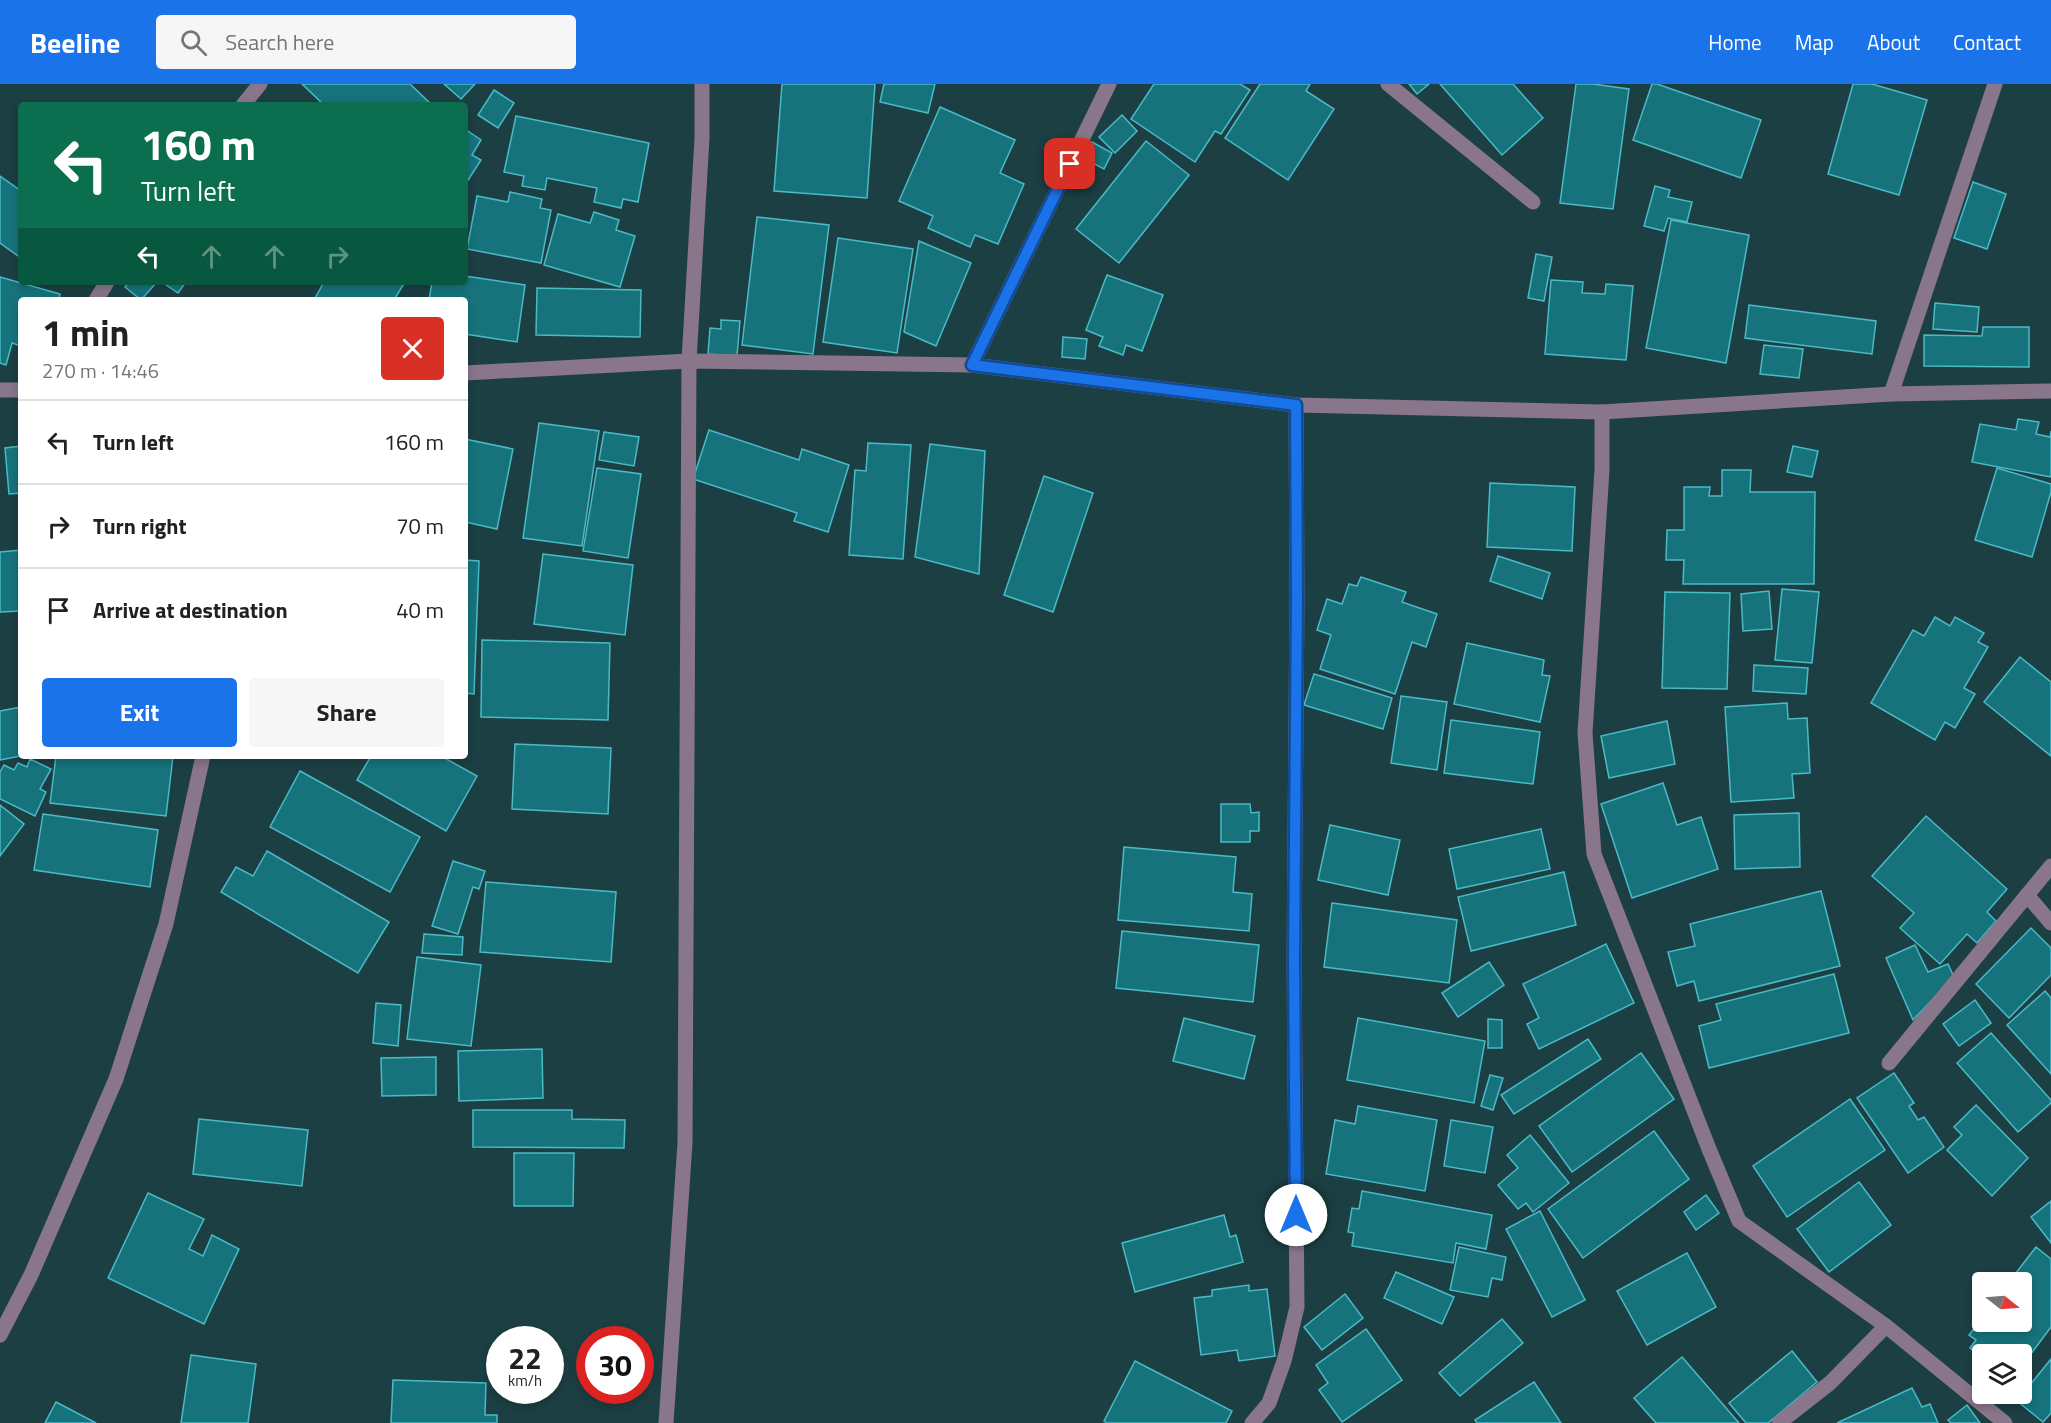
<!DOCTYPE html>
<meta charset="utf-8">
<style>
body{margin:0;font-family:"Titillium Web",sans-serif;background:#f6f6f6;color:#202124;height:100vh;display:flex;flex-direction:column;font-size:22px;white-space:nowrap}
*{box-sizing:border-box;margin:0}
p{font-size:20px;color:#757577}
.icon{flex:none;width:33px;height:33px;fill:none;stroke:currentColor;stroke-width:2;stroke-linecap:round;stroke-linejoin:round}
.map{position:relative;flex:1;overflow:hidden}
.side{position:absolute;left:18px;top:213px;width:450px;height:462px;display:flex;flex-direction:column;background:#fff;border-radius:6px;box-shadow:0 3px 9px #0003}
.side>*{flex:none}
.guide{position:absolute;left:18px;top:18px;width:450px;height:183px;border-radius:6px;box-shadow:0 3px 9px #0003;background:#0b6e4f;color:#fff;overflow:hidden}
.needle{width:39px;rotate:107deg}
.fabs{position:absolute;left:1972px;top:1188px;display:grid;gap:12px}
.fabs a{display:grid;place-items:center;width:60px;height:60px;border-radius:6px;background:#fff;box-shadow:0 3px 9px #0003;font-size:30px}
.speed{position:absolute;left:486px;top:1242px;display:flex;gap:12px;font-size:30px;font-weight:700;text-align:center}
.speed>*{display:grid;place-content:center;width:78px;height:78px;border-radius:50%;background:#fff;box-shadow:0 3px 9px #0003;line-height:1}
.speed small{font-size:15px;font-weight:400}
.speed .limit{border:9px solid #d22;background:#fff;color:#111}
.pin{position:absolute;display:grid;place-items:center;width:51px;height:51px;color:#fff;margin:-26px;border-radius:12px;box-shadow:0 3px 9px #0006}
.me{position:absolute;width:66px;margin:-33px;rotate:0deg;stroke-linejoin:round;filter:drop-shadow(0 0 4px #0008)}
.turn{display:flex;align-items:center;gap:21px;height:126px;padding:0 24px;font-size:27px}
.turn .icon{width:78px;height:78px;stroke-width:2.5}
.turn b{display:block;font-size:42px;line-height:51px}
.lanes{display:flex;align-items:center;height:57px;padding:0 24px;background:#0003;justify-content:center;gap:30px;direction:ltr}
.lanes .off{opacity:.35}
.round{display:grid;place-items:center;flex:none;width:63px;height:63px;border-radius:6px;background:#f6f6f6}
.headline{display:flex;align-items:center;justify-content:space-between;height:102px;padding:0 24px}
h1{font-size:36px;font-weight:700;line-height:45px}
.action{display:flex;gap:12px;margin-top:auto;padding:12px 24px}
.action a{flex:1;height:69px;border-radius:6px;background:#1a73e8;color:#fff;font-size:24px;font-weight:700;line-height:69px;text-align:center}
.action a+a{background:#f6f6f6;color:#202124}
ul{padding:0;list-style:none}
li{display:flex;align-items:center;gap:18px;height:84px;padding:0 24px;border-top:2px solid #e0e0e0}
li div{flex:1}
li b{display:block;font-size:22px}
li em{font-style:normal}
header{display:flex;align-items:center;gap:36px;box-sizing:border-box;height:84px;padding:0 30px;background:#1a73e8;color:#fff}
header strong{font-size:28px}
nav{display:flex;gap:33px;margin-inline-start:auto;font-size:21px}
.search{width:420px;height:54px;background:#f6f6f6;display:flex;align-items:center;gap:15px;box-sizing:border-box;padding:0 21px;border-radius:6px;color:#757577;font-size:22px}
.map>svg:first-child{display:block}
.building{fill:#16737c;stroke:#4abac7;stroke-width:1.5}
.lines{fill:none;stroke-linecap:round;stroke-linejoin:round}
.minor{stroke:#8a768a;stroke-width:15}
.route-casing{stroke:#114b97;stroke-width:15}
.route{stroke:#1a73e8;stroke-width:10}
</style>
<header>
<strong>Beeline</strong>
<div class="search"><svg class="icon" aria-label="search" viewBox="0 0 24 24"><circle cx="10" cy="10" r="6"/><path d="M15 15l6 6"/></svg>Search here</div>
<nav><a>Home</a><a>Map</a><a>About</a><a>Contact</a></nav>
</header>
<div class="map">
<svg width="2051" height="1339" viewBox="0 0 2051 1339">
<rect width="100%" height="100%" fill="#1c3f43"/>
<g class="building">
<path d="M 302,0 L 410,0 L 432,21 L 324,21 Z"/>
<path d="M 444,0 L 475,0 L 461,15 Z"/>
<path d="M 782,0 L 875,0 L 867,114 L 774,107 Z"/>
<path d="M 884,0 L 935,0 L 928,29 L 880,18 Z"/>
<path d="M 1154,0 L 1240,0 L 1250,6 L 1221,50 L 1215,47 L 1195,78 L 1131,35 Z"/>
<path d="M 1260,0 L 1310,0 L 1306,7 L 1334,25 L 1288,96 L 1225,54 Z"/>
<path d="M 1409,0 L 1429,0 L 1417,10 Z"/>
<path d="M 1440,0 L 1513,0 L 1543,34 L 1502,71 Z"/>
<path d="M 1576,0 L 1593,0 L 1629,5 L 1613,125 L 1560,119 Z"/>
<path d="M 1652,0 L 1657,0 L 1761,36 L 1741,94 L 1633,56 Z"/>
<path d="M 1853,0 L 1872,0 L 1927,16 L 1899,111 L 1828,90 Z"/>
<path d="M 494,6 L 514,19 L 498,44 L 478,31 Z"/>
<path d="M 940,23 L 1015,56 L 1000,89 L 1024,100 L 998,160 L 975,151 L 970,163 L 928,144 L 933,132 L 899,117 Z"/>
<path d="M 1122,31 L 1137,47 L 1115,69 L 1099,53 Z"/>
<path d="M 516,32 L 649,59 L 638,118 L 623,115 L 621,124 L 594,118 L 597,104 L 547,94 L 545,106 L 522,102 L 524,92 L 504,88 Z"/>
<path d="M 465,45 L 481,56 L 472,71 L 481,76 L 465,101 Z"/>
<path d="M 1146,57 L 1189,91 L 1119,179 L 1076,145 Z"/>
<path d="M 1092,58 L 1112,69 L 1104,85 L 1083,74 Z"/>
<path d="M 0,92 L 21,107 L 21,174 L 0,159 Z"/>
<path d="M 1973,98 L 2006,110 L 1987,165 L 1954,154 Z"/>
<path d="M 1655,102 L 1670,106 L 1668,113 L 1692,118 L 1687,138 L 1668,134 L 1664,147 L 1644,142 Z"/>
<path d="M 510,108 L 542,115 L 540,124 L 551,126 L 541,179 L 467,165 L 477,112 L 508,118 Z"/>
<path d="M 594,128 L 619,136 L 616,146 L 635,152 L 620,203 L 544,181 L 558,130 L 590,139 Z"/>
<path d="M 757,133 L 829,141 L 813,270 L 742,261 Z"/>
<path d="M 1671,136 L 1749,151 L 1726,279 L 1646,264 Z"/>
<path d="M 838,154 L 913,165 L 897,269 L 823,258 Z"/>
<path d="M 919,157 L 971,179 L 936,262 L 904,248 Z"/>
<path d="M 1536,170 L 1552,173 L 1544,217 L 1528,214 Z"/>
<path d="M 1107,191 L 1163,211 L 1142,267 L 1126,261 L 1123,271 L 1099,262 L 1103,253 L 1086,246 Z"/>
<path d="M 465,192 L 525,201 L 517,258 L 465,250 L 465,216 L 429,216 L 432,198 L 465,198 Z"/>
<path d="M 0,193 L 60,210 L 59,216 L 21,216 L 21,262 L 12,259 L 6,281 L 0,279 Z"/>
<path d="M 1551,196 L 1583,198 L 1582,209 L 1605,210 L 1606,200 L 1633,202 L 1626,276 L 1545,270 Z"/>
<path d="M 129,198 L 155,198 L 156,199 L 141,216 L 125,203 Z"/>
<path d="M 162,198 L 186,198 L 178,209 Z"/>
<path d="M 324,198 L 405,198 L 394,216 L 314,216 Z"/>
<path d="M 537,204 L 641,206 L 640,253 L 536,251 Z"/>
<path d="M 1935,219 L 1979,223 L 1977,248 L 1933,245 Z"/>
<path d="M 1749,221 L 1876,237 L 1872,270 L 1745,254 Z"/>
<path d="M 721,236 L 740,237 L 737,272 L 708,270 L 710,244 L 721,245 Z"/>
<path d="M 1983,243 L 2029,243 L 2029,283 L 1924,282 L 1924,251 L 1982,252 Z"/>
<path d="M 1063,253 L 1087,255 L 1085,275 L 1062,273 Z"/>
<path d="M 1764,261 L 1803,265 L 1799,294 L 1760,290 Z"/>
<path d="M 2018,335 L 2039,338 L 2036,350 L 2050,353 L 2051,347 L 2051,393 L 1972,378 L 1980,340 L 2016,346 Z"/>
<path d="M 539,339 L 599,347 L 582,462 L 523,454 Z"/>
<path d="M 709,346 L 799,376 L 802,365 L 849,381 L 828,448 L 794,437 L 797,429 L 693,395 Z"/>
<path d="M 604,348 L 639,353 L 634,382 L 599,376 Z"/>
<path d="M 465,355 L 513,365 L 497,445 L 465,438 Z"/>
<path d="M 868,359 L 911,361 L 903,475 L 849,471 L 855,386 L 866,387 Z"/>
<path d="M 930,360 L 985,367 L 979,490 L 915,473 Z"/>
<path d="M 21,362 L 21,409 L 9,410 L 5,364 Z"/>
<path d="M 1793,362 L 1818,367 L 1812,393 L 1787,388 Z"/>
<path d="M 597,384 L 641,390 L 628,474 L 583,467 Z"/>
<path d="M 1997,384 L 2051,400 L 2051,408 L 2032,473 L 1975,456 Z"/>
<path d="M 1722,386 L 1751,386 L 1750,408 L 1815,408 L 1814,500 L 1683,500 L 1684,476 L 1666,476 L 1667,446 L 1684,446 L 1684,403 L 1710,403 L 1709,412 L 1722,412 Z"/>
<path d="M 1044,392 L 1093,409 L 1053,528 L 1004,511 Z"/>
<path d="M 1490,399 L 1575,403 L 1572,467 L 1487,463 Z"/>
<path d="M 21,466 L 21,527 L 0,528 L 0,468 Z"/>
<path d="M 543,470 L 633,481 L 625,551 L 534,540 Z"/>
<path d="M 1498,472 L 1550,489 L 1542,515 L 1490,497 Z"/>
<path d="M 465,476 L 479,477 L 474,610 L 465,609 Z"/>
<path d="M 1361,493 L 1406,508 L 1402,518 L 1437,530 L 1426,563 L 1412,558 L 1395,610 L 1320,585 L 1331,551 L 1317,546 L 1327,515 L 1342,520 L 1349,500 L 1357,502 Z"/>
<path d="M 1782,505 L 1819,508 L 1812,579 L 1775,576 Z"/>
<path d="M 1769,507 L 1772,545 L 1743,547 L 1741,510 Z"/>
<path d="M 1665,508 L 1730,509 L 1727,605 L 1662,604 Z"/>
<path d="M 1935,533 L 1950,542 L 1955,533 L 1984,549 L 1978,558 L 1988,563 L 1964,604 L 1975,610 L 1955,644 L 1945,638 L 1935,656 L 1871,619 L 1913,546 L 1924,552 Z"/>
<path d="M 482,556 L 610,559 L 608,636 L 481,633 Z"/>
<path d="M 1467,559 L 1544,576 L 1542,591 L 1550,592 L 1540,638 L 1454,620 Z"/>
<path d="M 2020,573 L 2051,598 L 2051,672 L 1984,618 Z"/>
<path d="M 1754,581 L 1808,584 L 1806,610 L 1753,607 Z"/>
<path d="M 1314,590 L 1392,614 L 1383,645 L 1304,621 Z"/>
<path d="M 1401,612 L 1447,618 L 1437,686 L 1391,679 Z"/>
<path d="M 1787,619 L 1788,635 L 1807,634 L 1810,689 L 1792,690 L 1794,714 L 1731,718 L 1725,623 Z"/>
<path d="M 21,623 L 21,672 L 0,676 L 0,627 Z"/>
<path d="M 1451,636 L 1540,648 L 1533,700 L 1444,689 Z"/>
<path d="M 1667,637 L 1675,680 L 1609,694 L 1601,652 Z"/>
<path d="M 515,660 L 611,664 L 608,730 L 512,725 Z"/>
<path d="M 56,672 L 173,672 L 166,732 L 50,719 Z"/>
<path d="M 371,672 L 441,672 L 477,692 L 446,747 L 357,696 Z"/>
<path d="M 30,675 L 51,685 L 40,705 L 46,708 L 35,732 L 0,715 L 0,688 L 4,681 L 14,686 L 18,679 L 27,683 Z"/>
<path d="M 300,687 L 420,753 L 390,808 L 270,743 Z"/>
<path d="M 1663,699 L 1677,741 L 1701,733 L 1718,785 L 1632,814 L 1601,720 Z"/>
<path d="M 1221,720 L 1250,720 L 1251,729 L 1259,728 L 1259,747 L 1250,747 L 1250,758 L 1221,758 Z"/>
<path d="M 0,721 L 24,740 L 0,772 Z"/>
<path d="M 1799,729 L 1800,783 L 1735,785 L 1734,731 Z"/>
<path d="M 43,730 L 158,746 L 150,803 L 34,786 Z"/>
<path d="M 1926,732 L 2007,805 L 1987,828 L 1996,837 L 1977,859 L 1967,850 L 1940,880 L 1900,844 L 1914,829 L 1872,792 Z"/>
<path d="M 1330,741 L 1400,756 L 1388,811 L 1318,796 Z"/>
<path d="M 1541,745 L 1550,785 L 1457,805 L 1449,765 Z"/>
<path d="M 1124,763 L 1236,773 L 1233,808 L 1252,810 L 1249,847 L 1118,836 Z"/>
<path d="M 267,767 L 389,838 L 358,889 L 221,808 L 236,783 L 253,792 Z"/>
<path d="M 453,777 L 485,787 L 479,805 L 473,803 L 458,850 L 432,842 Z"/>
<path d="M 1564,788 L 1576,841 L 1471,867 L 1458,813 Z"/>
<path d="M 486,798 L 616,808 L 611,878 L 480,868 Z"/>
<path d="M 1821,807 L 1840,882 L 1699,917 L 1694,897 L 1677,902 L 1668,868 L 1695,862 L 1690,840 Z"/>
<path d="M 1332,819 L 1457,836 L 1449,899 L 1324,883 Z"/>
<path d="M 2031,844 L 2051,864 L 2051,891 L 2009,934 L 1976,900 Z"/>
<path d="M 1122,847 L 1259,861 L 1253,918 L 1116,904 Z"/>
<path d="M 424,850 L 463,853 L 462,871 L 422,869 Z"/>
<path d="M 1606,860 L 1634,919 L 1539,965 L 1527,940 L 1539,934 L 1523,900 Z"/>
<path d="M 1915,861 L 1928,888 L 1948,880 L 1954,893 L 1913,936 L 1886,874 Z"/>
<path d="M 417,873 L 481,881 L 471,962 L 407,955 Z"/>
<path d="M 1489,878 L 1504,901 L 1458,933 L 1442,909 Z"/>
<path d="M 1834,890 L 1849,949 L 1709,984 L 1699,942 L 1721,936 L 1716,920 Z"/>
<path d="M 2045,907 L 2051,914 L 2051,990 L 2007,941 Z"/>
<path d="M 1975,916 L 1991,939 L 1959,962 L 1943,940 Z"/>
<path d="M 376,919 L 401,921 L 398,962 L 373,959 Z"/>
<path d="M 1184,934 L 1255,952 L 1244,995 L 1173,977 Z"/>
<path d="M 1358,934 L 1485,957 L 1474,1019 L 1347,996 Z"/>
<path d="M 1488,935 L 1502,936 L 1502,964 L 1488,964 Z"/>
<path d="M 1991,949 L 2051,1016 L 2051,1019 L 2018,1048 L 1957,979 Z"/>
<path d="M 1588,955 L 1601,975 L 1514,1030 L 1501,1011 Z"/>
<path d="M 542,965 L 543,1014 L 459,1017 L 458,967 Z"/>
<path d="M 1641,969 L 1674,1015 L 1572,1088 L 1539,1042 Z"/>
<path d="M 436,973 L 436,1011 L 382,1012 L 381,974 Z"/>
<path d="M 1894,989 L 1914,1019 L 1909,1022 L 1918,1036 L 1924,1033 L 1944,1063 L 1908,1089 L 1857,1014 Z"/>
<path d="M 1490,991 L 1503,994 L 1493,1026 L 1481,1022 Z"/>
<path d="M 1850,1015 L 1885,1066 L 1787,1133 L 1753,1082 Z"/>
<path d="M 1976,1021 L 2028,1074 L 1992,1112 L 1947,1066 L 1962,1051 L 1954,1043 Z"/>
<path d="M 1358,1022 L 1437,1036 L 1425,1107 L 1326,1090 L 1335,1036 L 1355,1040 Z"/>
<path d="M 473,1026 L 572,1026 L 572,1035 L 625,1036 L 624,1064 L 473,1063 Z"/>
<path d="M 199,1035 L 308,1046 L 302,1102 L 193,1090 Z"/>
<path d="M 1451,1036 L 1493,1043 L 1485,1089 L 1444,1082 Z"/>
<path d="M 1654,1047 L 1689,1095 L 1583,1174 L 1548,1125 Z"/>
<path d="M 1530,1051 L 1569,1099 L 1533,1128 L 1526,1119 L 1518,1125 L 1498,1101 L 1518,1084 L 1507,1071 Z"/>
<path d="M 514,1069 L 574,1069 L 573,1122 L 514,1122 Z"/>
<path d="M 1859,1098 L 1891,1141 L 1829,1188 L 1797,1145 Z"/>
<path d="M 1362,1107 L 1492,1131 L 1486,1165 L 1456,1159 L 1453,1179 L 1352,1162 L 1354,1149 L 1348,1148 L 1352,1124 L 1359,1125 Z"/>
<path d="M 148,1109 L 204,1135 L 189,1165 L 203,1172 L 212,1151 L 239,1165 L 204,1240 L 108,1194 Z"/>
<path d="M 1706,1111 L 1719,1129 L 1696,1146 L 1684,1128 Z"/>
<path d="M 2051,1117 L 2051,1159 L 2031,1133 Z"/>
<path d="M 1540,1127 L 1585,1216 L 1552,1233 L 1506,1145 Z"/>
<path d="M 1224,1131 L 1230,1153 L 1236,1151 L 1243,1178 L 1135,1208 L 1122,1159 Z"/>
<path d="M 1459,1163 L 1506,1173 L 1502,1196 L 1492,1194 L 1488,1213 L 1450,1206 Z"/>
<path d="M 2036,1163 L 2051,1175 L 2051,1243 L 2022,1282 L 2022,1270 L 1983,1270 L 1983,1275 L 1970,1264 L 1976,1256 L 1969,1251 L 1983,1233 L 1983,1238 L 2022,1238 L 2022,1198 L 2009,1198 Z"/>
<path d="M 1687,1169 L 1716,1223 L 1647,1261 L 1617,1207 Z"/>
<path d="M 1396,1188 L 1454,1213 L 1442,1240 L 1384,1214 Z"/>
<path d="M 1249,1201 L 1249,1207 L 1267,1205 L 1275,1272 L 1239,1277 L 1237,1266 L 1201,1271 L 1194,1214 L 1212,1212 L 1212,1206 Z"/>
<path d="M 1345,1210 L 1363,1234 L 1322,1266 L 1304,1243 Z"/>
<path d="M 1502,1235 L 1523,1259 L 1460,1312 L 1439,1289 Z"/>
<path d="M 1366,1245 L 1402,1296 L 1342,1338 L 1319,1306 L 1328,1299 L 1316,1281 Z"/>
<path d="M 1792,1267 L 1817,1298 L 1768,1339 L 1746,1339 L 1729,1319 Z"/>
<path d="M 191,1271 L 256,1280 L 248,1339 L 181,1339 Z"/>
<path d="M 1682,1273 L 1739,1339 L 1656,1339 L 1634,1314 Z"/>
<path d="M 2051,1275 L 2051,1329 L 2043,1338 L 2017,1317 Z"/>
<path d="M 1135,1277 L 1232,1327 L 1226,1339 L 1107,1339 L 1104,1337 Z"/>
<path d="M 393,1296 L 486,1299 L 485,1331 L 497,1331 L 497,1339 L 391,1339 Z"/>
<path d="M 1534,1298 L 1561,1339 L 1477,1339 L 1475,1336 Z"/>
<path d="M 1912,1304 L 1922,1323 L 1930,1320 L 1938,1339 L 1837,1339 Z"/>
<path d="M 56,1318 L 96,1339 L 45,1339 Z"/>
<path d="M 1967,1321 L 1980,1339 L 1951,1339 L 1948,1336 Z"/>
</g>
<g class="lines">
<g class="minor">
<path d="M 1388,0 L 1533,118"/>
<path d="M 243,21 L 260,0"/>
<path d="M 96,216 L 107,198"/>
<path d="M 972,281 L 1109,0"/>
<path d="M 465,289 L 689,277 L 972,281 L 1296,321 L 1602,328 L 1891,310 L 2051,307"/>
<path d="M 0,306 L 21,306"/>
<path d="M 1891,310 L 1995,0"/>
<path d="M 1602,328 L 1602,386 L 1585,649 L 1594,770 L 1709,1065 L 1739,1137 L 1886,1242 L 2005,1339"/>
<path d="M 2027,811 L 2051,839"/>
<path d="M 1889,979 L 2051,782"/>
<path d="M 0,1251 L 31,1191 L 116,995 L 166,840 L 203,672"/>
<path d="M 666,1339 L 685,1059 L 689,277 L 702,54 L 702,0"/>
<path d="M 1252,1339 L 1269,1319 L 1284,1277 L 1297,1223 L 1294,877 L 1297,515 L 1296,321"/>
<path d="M 1779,1339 L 1830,1299 L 1886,1242"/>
</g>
</g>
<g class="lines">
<g class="route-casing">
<path id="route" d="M 1070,80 L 972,281 L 1296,321 L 1297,514 L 1294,877 L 1296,1131"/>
</g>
<use href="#route" class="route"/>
</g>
</svg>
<div class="fabs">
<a><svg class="needle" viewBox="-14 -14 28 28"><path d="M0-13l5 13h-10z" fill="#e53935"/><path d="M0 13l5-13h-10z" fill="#757577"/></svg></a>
<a><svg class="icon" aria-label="layers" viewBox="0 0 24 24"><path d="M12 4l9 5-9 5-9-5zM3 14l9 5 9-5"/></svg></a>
</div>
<div class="speed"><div>22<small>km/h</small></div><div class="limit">30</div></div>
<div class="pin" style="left:1070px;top:80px;background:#d93025"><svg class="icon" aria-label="arrive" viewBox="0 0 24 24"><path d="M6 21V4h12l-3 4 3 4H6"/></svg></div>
<svg class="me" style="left:1296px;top:1131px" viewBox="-20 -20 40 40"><circle r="19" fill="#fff"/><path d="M0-13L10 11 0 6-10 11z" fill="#1a73e8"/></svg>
<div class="guide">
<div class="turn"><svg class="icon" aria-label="left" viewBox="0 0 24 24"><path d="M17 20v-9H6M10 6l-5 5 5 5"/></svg><div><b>160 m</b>Turn left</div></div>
<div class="lanes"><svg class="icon" aria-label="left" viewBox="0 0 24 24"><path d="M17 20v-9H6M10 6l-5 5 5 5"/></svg><svg class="icon off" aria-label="ahead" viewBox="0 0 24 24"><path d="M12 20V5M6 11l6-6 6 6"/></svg><svg class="icon off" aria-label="ahead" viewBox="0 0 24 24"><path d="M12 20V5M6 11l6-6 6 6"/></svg><svg class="icon off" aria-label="right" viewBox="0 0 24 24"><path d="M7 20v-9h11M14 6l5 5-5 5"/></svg></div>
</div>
<section class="side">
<div class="headline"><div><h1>1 min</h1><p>270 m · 14:46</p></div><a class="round" style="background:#d93025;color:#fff"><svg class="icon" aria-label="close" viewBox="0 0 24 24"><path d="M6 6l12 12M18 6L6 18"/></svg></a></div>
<ul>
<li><svg class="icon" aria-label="left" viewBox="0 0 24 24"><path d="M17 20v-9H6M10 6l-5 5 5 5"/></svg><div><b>Turn left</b></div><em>160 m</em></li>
<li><svg class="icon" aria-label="right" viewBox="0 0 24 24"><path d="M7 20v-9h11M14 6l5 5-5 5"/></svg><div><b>Turn right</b></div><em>70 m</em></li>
<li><svg class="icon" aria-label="arrive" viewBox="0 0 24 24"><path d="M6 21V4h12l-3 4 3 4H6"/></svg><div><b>Arrive at destination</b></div><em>40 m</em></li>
</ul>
<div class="action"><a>Exit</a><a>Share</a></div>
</section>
</div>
